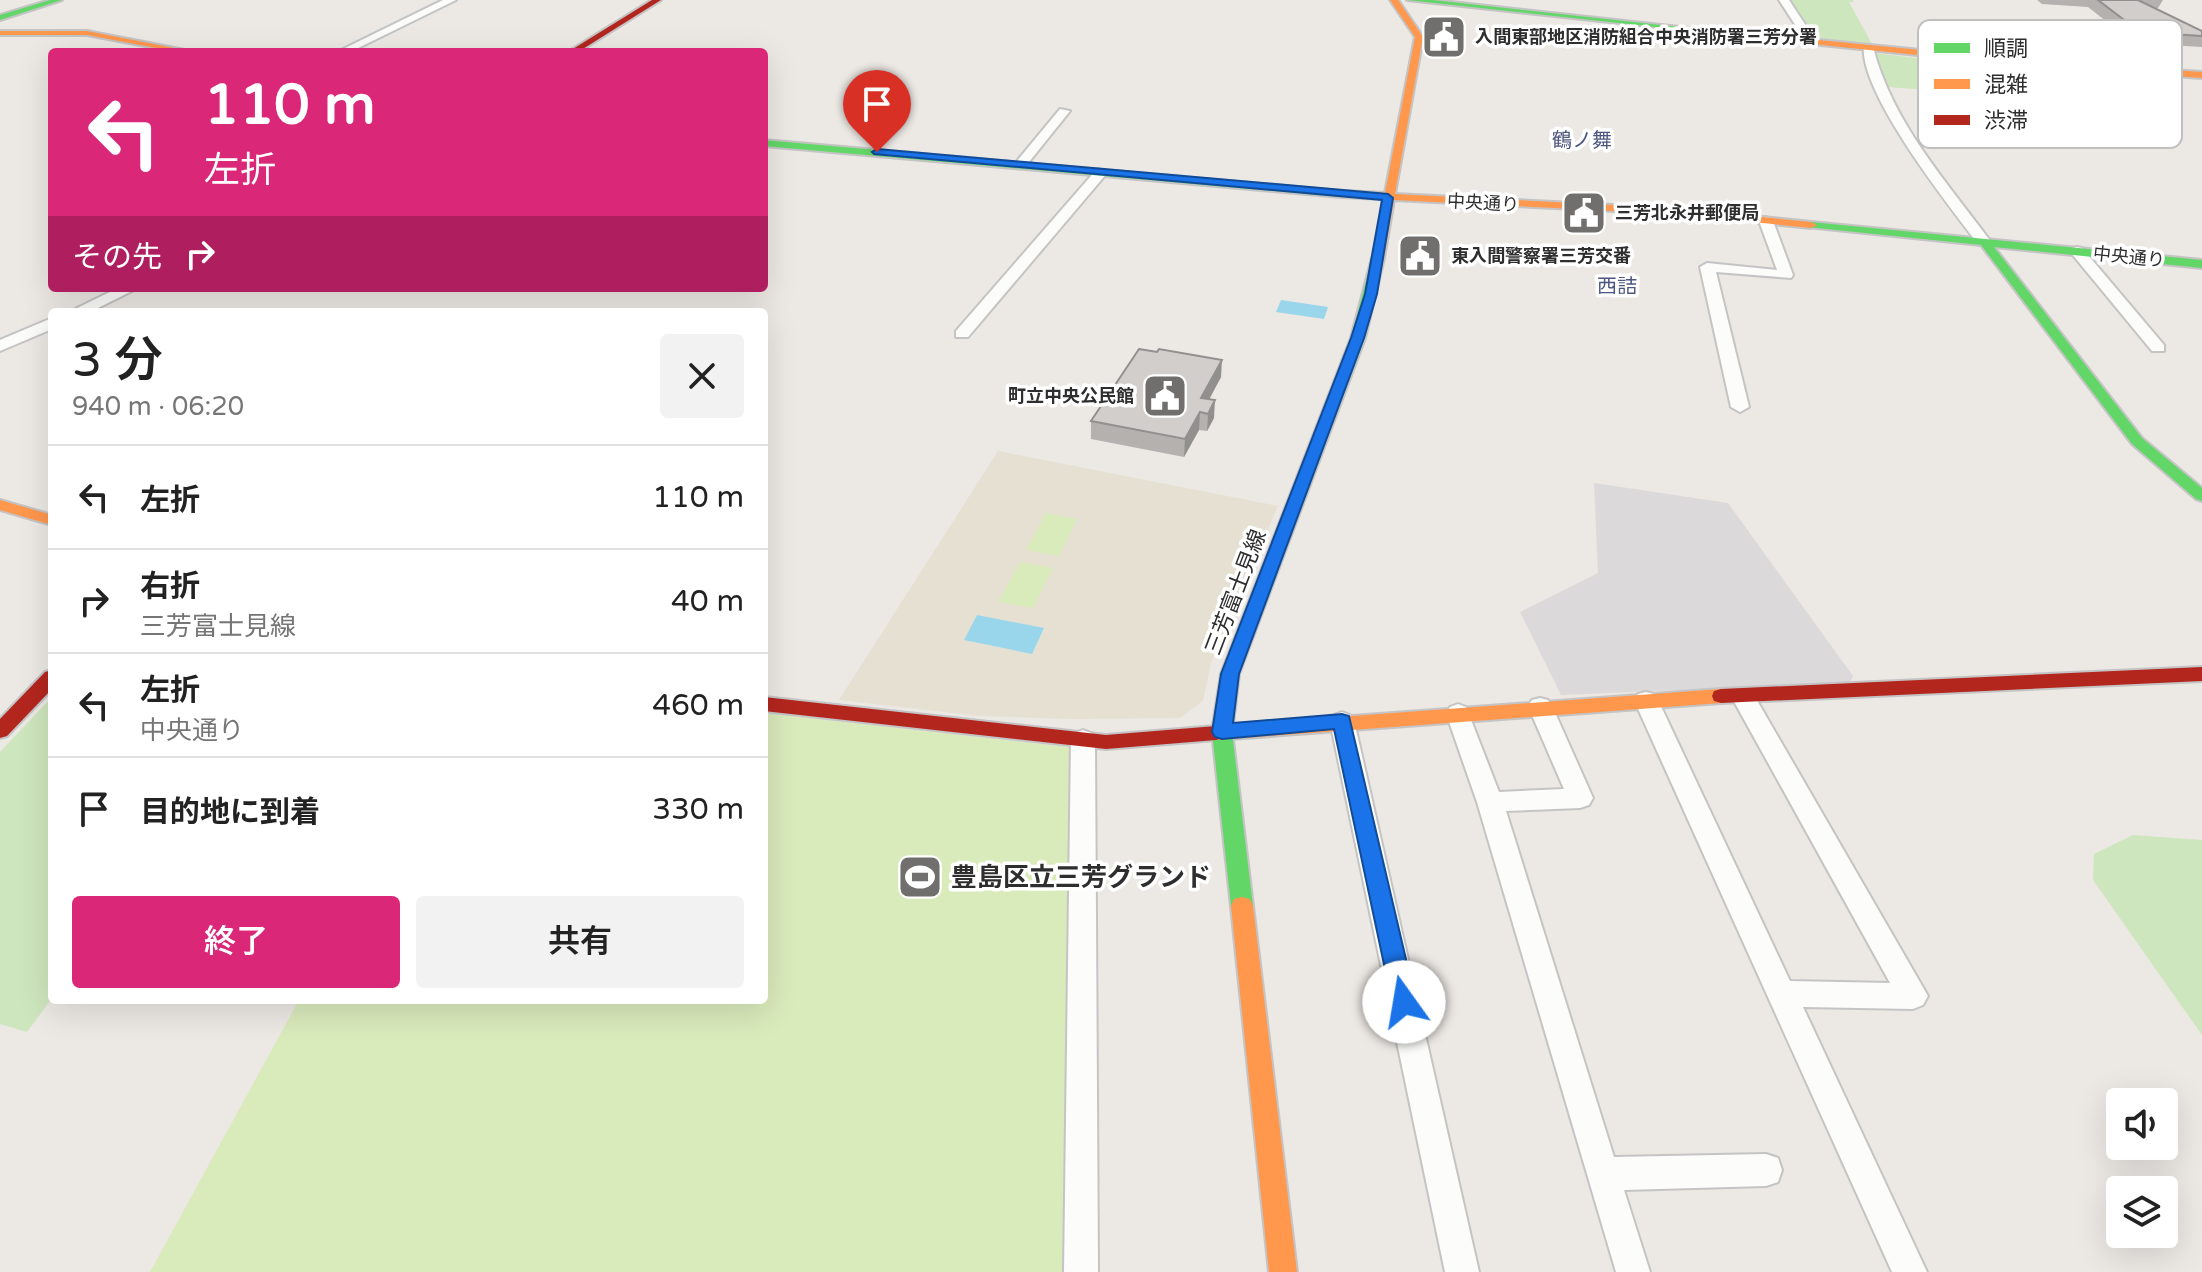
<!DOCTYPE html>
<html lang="ja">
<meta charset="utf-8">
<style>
body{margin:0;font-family:"Varela Round","Noto Sans JP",sans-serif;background:#f2f2f2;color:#222;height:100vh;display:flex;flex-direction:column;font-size:30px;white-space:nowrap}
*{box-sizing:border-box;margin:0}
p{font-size:26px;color:#767676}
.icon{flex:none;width:44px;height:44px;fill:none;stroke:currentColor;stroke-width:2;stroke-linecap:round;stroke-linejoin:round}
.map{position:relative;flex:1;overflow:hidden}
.sheet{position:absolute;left:48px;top:308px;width:720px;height:696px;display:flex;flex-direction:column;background:#fff;border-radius:8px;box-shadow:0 8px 32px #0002}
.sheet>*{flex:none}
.top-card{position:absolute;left:48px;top:48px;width:720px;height:244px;border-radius:8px;box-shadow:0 8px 32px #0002;background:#db2777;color:#fff;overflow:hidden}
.tools{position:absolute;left:2106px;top:1088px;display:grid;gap:16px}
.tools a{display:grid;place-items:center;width:72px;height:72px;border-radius:8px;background:#fff;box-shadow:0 8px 32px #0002;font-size:40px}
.pin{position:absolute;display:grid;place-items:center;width:68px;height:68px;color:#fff;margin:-82px -34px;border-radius:50% 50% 50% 0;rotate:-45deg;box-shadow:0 0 8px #0007}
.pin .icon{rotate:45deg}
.me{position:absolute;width:88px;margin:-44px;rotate:347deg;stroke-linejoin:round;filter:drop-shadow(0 0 6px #0008)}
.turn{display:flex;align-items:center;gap:28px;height:168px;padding:0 24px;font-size:36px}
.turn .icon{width:104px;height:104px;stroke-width:2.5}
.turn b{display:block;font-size:56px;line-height:68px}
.then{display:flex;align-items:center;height:76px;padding:0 24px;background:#0003;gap:16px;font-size:30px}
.round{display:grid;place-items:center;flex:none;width:84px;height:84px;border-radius:8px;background:#f2f2f2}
.head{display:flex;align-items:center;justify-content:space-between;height:136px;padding:0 24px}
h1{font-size:48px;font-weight:600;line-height:60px}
.cta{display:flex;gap:16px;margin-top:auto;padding:16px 24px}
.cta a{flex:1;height:92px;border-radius:8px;background:#db2777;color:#fff;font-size:32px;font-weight:600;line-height:92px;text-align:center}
.cta a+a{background:#f2f2f2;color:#222}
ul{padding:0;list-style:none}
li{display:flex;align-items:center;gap:24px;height:104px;padding:0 24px;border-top:2px solid #e0e0e0}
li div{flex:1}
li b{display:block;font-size:30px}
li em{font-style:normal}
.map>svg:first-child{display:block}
.industrial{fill:#dcd9db}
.education{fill:#e6e0d3}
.green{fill:#cee6be}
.pitch{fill:#d9eabb}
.water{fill:#99d6ec}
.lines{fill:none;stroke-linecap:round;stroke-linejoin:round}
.street-casing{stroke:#c5c4c5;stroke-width:4}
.fast-casing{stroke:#c5c4c5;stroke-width:4}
.slow-casing{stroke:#c5c4c5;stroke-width:4}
.jam-casing{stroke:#c5c4c5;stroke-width:4}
.street{fill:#fcfcfb;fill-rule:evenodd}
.fast{fill:#63d668;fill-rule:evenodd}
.slow{fill:#ff974d;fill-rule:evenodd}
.jam{fill:#b3261e;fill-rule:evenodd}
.wall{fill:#b4b1af}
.shaded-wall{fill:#92908e}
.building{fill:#d1cecb;stroke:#92908e;stroke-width:2}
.route{fill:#1a73e8;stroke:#114b97;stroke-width:2}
.labels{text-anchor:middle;stroke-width:7;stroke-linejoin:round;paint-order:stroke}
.far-poi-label{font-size:18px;font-weight:bold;fill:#2e2e2e;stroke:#fff;text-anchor:start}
.far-street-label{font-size:18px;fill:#2e2e2e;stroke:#fff}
.far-neighbourhood-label{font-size:20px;fill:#4d5680;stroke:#fff}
.street-label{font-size:22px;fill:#2e2e2e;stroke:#fff}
.near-poi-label{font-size:26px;font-weight:bold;fill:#2e2e2e;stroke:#fff;text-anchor:start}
.key{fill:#fff;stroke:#c0c0c0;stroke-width:2}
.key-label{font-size:22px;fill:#2e2e2e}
</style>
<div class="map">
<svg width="2202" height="1272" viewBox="0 0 2202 1272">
<rect width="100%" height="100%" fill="#ece8e4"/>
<path class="industrial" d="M 1594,483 L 1728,503 L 1853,676 L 1850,683 L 1561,695 L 1520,612 L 1598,573 Z"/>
<path class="education" d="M 998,451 L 1278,506 L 1211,663 L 1203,701 L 1180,718 L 1072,719 L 978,716 L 839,700 Z"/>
<g class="green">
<path d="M 1788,0 L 1853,0 L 1854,2 L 1849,2 L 1873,46 L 1813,39 Z"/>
<path d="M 1874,53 L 1967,64 L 1970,70 L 2077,79 L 2065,68 L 2073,68 L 2118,104 L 1887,87 Z"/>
<path d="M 52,697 L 52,998 L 27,1032 L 0,1024 L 0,752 Z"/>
<path d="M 2133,835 L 2202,840 L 2202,1035 L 2093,880 L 2094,854 Z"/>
</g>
<g class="pitch">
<path d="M 1046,513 L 1077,519 L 1059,556 L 1026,550 Z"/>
<path d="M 1020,562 L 1053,568 L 1033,608 L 998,602 Z"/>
<path d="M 764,713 L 1068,747 L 1076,754 L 1072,1272 L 150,1272 L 299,1000 L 764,1000 Z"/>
</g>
<g class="water">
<path d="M 1281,300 L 1328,307 L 1324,319 L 1276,312 Z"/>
<path d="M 977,615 L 1044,628 L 1032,654 L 964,640 Z"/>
</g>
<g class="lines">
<g class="street-casing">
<g id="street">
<path d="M 443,0 L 456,0 L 350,52 L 337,52 Z"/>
<path d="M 1779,0 L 1789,0 L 1816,41 L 1815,43 L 1807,43 Z"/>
<path d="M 1864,45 L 1873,47 C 1892,122 1946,181 1991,242 L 1989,245 L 1979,245 C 1949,206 1858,91 1864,45 Z"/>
<path d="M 1060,109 L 1070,111 L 1025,167 L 1017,167 L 1017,161 Z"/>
<path d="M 1097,169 L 1108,172 L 968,337 L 956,337 L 956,331 Z"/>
<path d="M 1766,217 L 1773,221 L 1793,275 L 1791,278 L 1716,272 L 1749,407 L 1740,412 L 1731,407 L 1700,267 L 1707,263 L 1777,270 L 1759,221 Z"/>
<path d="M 2077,247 L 2082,248 L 2164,345 L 2164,351 L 2152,351 L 2072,254 L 2072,248 Z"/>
<path d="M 118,288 L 138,288 L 90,312 L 69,312 Z"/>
<path d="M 52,318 L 52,329 L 0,351 L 0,340 Z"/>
<path d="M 1743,688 L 1751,690 L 1928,996 L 1923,1005 L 1913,1009 L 1803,1007 L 1927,1272 L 1892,1272 L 1634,700 L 1638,694 L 1646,692 L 1654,694 L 1658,700 L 1790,981 L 1890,983 L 1731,696 L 1735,690 Z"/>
<path d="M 1540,698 L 1548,700 L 1552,706 L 1593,798 L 1589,805 L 1580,808 L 1506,811 L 1614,1157 L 1766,1154 L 1778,1158 L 1782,1170 L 1778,1182 L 1766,1186 L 1624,1190 L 1650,1272 L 1616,1272 L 1477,802 L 1446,713 L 1450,707 L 1458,704 L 1466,707 L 1499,792 L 1564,789 L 1528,706 L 1532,700 Z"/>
<path d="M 1342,712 L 1350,715 L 1354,721 L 1479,1272 L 1445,1272 L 1330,721 L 1334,715 Z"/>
<path d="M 1083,730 L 1091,733 L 1095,739 L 1098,1272 L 1064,1272 L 1071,739 L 1075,733 Z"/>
</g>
</g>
<g class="fast-casing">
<g id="fast">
<path d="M 50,0 L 62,0 L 0,20 L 0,15 Z"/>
<path d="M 1407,0 L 1433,0 L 1771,37 L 1767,39 Z"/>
<path d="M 764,140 L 1341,191 L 1346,194 L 1341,197 L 764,146 Z"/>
<path d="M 1811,222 L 2202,260 L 2202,268 L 1994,247 L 2142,438 L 2202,488 L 2202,501 L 2196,499 L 2132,444 L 1981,245 L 1807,227 L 1807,223 Z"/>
<path d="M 1378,254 L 1384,258 L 1365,338 L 1239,674 L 1232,732 L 1253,906 L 1250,913 L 1242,915 L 1234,913 L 1231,906 L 1212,732 L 1221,674 L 1351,338 L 1372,258 Z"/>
</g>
</g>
<g class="slow-casing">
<g id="slow">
<path d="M 1390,0 L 1398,0 L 1423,37 L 1395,194 L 1674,208 L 1811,222 L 1817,225 L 1811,228 L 1674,214 L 1394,200 L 1384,258 L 1374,261 L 1383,199 L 1341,197 L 1336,194 L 1341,191 L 1385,193 L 1415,37 Z"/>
<path d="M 0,31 L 87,31 L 195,52 L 177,52 L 87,35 L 0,35 Z"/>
<path d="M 1767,35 L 2013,59 L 2202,72 L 2202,78 L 2013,65 L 1764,39 Z"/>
<path d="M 0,500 L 52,515 L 52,525 L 0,510 Z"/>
<path d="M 1721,689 L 1728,691 L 1730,696 L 1728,701 L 1721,703 L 1216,740 L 1209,738 L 1206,733 L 1209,728 L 1216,726 Z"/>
<path d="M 1242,897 L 1250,899 L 1253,906 L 1297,1272 L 1269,1272 L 1231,906 L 1234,899 Z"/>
</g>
</g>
<g class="jam-casing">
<g id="jam">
<path d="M 652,0 L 661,0 L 578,52 L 568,52 Z"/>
<path d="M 2202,667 L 2202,681 L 1721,703 L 1714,701 L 1712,696 L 1714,691 L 1721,689 Z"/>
<path d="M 52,670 L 52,689 L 7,736 L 0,738 L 0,719 L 45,672 Z"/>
<path d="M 764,697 L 1106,735 L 1216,726 L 1223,728 L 1226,733 L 1223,738 L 1216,740 L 1106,749 L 764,711 Z"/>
</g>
</g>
<use href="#street" class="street"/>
<use href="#fast" class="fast"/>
<use href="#slow" class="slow"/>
<use href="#jam" class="jam"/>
</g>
<g class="wall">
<path d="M 2037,0 L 2163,0 L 2158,8 L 2153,8 L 2202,31 L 2202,47 L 2134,43 L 2088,7 L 2042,4 Z"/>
<path d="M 1435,21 L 1452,22 L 1448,45 L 1430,44 Z"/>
<path d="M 1221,377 L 1209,399 L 1214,418 L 1207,431 L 1199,430 L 1184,457 L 1091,439 L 1091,421 Z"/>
</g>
<g class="shaded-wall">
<path d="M 1222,360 L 1221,377 L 1202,413 L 1201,398 Z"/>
<path d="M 1215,400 L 1214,418 L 1207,431 L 1208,414 Z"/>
<path d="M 1200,412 L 1199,430 L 1184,457 L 1185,439 Z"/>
</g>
<g class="building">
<path d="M 2098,0 L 2138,0 L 2202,31 L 2202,36 L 2140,32 Z"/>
<path d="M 1435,21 L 1452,22 L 1450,36 L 1432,35 Z"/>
<path d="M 1139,349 L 1157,352 L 1159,349 L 1222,360 L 1201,398 L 1215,400 L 1208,414 L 1200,412 L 1185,439 L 1091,421 Z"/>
</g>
<path class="route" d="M 877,149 L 1388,194 L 1393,198 L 1377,294 L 1364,338 L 1239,674 L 1233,723 L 1342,714 L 1349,716 L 1416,1002 L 1413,1010 L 1404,1013 L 1396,1010 L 1392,1002 L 1334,729 L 1222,739 L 1215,737 L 1212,732 L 1221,674 L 1351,338 L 1365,294 L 1382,200 L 874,154 L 872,152 Z"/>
<defs>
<g id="civic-square" transform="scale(2.3)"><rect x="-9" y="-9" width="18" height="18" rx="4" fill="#706f6e" stroke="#fff"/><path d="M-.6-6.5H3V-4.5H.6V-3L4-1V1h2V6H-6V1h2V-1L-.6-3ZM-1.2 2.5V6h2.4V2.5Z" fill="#fff"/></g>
<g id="stadium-square" transform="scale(2.3)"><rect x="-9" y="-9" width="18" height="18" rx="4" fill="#706f6e" stroke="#fff"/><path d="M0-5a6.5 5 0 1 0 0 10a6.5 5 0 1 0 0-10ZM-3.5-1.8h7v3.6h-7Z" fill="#fff"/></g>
</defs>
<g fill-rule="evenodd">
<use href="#civic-square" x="1444" y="37"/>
<use href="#civic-square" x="1584" y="213"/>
<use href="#civic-square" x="1420" y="256"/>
<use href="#civic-square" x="1165" y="396"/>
<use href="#stadium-square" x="920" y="877"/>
</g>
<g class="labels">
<g class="far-poi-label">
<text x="1475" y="43">入間東部地区消防組合中央消防署三芳分署</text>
<text x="1615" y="219">三芳北永井郵便局</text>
<text x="1451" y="262">東入間警察署三芳交番</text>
<text x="1134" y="402" text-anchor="end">町立中央公民館</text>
</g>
<g class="far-street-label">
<text transform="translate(1483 203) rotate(3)" y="6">中央通り</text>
<text transform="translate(2129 257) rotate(6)" y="6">中央通り</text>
</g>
<g class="far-neighbourhood-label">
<text x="1582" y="147">鶴ノ舞</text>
<text x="1617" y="293">西詰</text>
</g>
<g class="street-label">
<text transform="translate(1235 592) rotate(-69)" y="8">三芳富士見線</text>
</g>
<g class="near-poi-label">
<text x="951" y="886">豊島区立三芳グランド</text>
</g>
</g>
<rect x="1918" y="20" width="264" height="128" rx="12" class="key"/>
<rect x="1934" y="43" width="36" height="10" fill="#63d668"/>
<rect x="1934" y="79" width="36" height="10" fill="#ff974d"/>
<rect x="1934" y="115" width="36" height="10" fill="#b3261e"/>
<g class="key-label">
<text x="1984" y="56">順調</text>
<text x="1984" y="92">混雑</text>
<text x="1984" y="128">渋滞</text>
</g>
</svg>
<div class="tools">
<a><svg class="icon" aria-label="sound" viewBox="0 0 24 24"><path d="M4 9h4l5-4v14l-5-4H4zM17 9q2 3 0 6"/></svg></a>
<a><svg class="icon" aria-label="layers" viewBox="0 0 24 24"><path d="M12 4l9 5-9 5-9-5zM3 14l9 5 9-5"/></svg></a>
</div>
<div class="pin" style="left:877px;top:152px;background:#d93025"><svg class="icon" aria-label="arrive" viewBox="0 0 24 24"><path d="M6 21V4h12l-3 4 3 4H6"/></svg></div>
<svg class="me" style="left:1404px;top:1002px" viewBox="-20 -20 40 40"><circle r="19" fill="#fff"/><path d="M0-13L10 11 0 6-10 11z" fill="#1a73e8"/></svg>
<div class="top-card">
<div class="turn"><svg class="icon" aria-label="left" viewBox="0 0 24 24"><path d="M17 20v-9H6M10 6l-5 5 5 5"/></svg><div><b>110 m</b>左折</div></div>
<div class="then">その先<svg class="icon" aria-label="right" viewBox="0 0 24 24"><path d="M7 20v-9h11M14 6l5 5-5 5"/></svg></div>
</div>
<section class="sheet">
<div class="head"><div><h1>3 分</h1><p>940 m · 06:20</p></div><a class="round"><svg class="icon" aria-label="close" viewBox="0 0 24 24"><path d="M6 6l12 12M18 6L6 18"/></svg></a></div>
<ul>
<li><svg class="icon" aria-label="left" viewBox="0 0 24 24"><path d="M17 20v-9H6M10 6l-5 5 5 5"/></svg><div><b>左折</b></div><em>110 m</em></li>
<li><svg class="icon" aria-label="right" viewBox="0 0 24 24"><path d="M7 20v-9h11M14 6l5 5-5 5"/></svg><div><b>右折</b><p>三芳富士見線</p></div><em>40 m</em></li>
<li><svg class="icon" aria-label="left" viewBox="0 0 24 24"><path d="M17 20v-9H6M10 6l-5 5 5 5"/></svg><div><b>左折</b><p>中央通り</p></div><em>460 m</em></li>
<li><svg class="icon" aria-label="arrive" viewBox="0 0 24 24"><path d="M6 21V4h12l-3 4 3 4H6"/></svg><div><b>目的地に到着</b></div><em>330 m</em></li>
</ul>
<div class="cta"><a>終了</a><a>共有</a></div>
</section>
</div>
